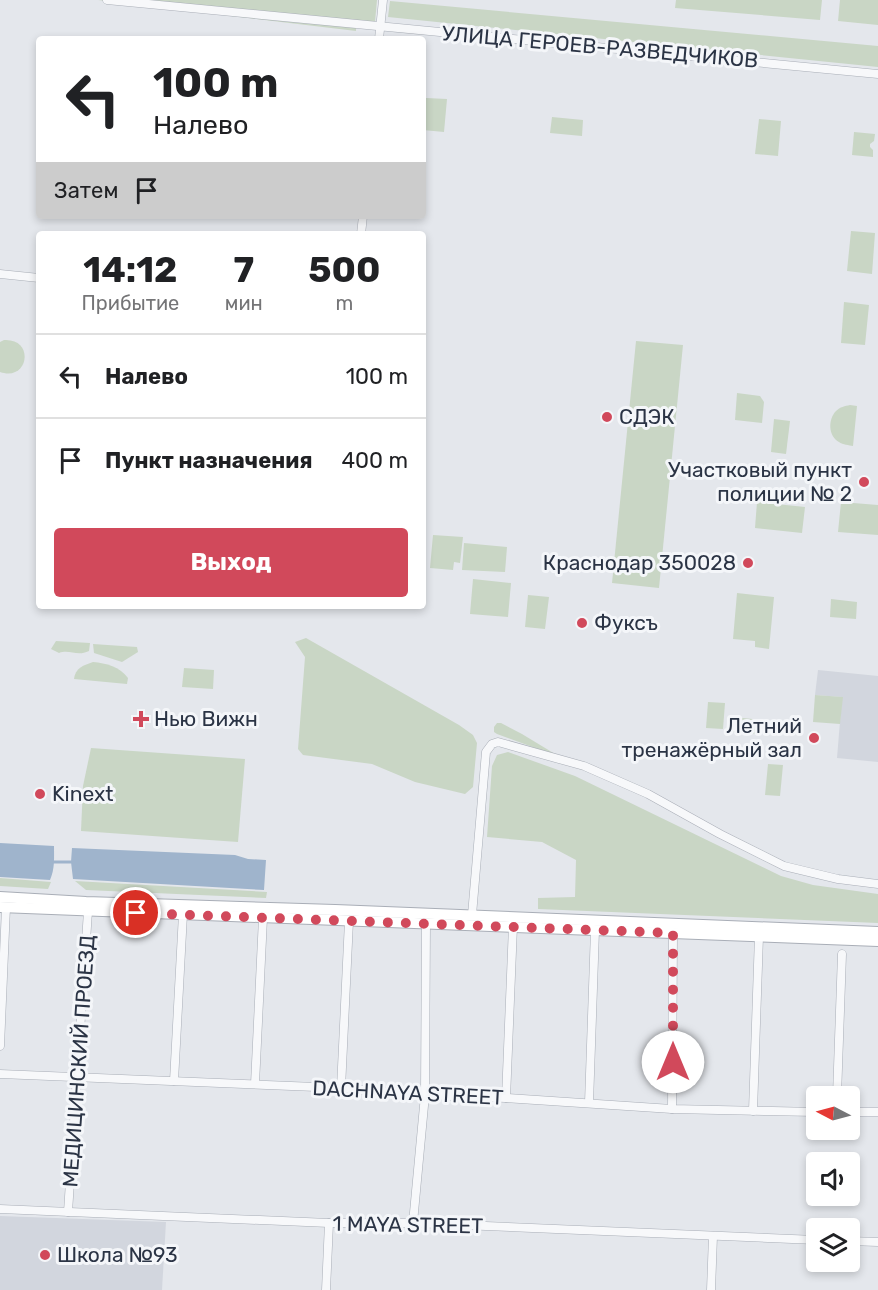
<!DOCTYPE html>
<html lang="ru">
<meta charset="utf-8">
<style>
body{margin:0;font-family:Rubik,sans-serif;background:#f6f6f6;color:#202124;height:100vh;display:flex;flex-direction:column;font-size:22px;white-space:nowrap}
*{box-sizing:border-box;margin:0}
p{font-size:20px;color:#757577}
.icon{flex:none;width:33px;height:33px;fill:none;stroke:currentColor;stroke-width:2;stroke-linecap:round;stroke-linejoin:round}
.map{position:relative;flex:1;overflow:hidden}
.sheet{position:absolute;left:36px;top:231px;width:390px;height:378px;display:flex;flex-direction:column;background:#fff;border-radius:6px;box-shadow:0 3px 9px #0003}
.sheet>*{flex:none}
.top-card{position:absolute;left:36px;top:36px;width:390px;height:183px;border-radius:6px;box-shadow:0 3px 9px #0003;background:#fff;color:#202124;overflow:hidden}
.needle{width:39px;rotate:276deg}
.buttons{position:absolute;left:806px;top:1086px;display:grid;gap:12px}
.buttons a{display:grid;place-items:center;width:54px;height:54px;border-radius:6px;background:#fff;box-shadow:0 3px 9px #0003;font-size:30px}
.pin{position:absolute;display:grid;place-items:center;width:51px;height:51px;color:#fff;margin:-26px;border:3px solid #fff;border-radius:50%;box-shadow:0 2px 6px #0007}
.me{position:absolute;width:66px;margin:-33px;rotate:0deg;stroke-linejoin:round;filter:drop-shadow(0 0 4px #0008)}
.turn{display:flex;align-items:center;gap:21px;height:126px;padding:0 18px;font-size:27px}
.turn .icon{width:78px;height:78px;stroke-width:2.5}
.turn b{display:block;font-size:42px;line-height:51px}
.then{display:flex;align-items:center;height:57px;padding:0 18px;background:#0003;gap:12px;font-size:22px}
.eta{display:flex;justify-content:space-evenly;align-items:center;height:102px;text-align:center}
.eta b{font-size:36px;font-weight:700;line-height:42px}
.primary-button{display:flex;gap:12px;margin-top:auto;padding:12px 18px}
.primary-button a{flex:1;height:69px;border-radius:6px;background:#d1495b;color:#fff;font-size:24px;font-weight:700;line-height:69px;text-align:center}
ul{padding:0;list-style:none}
li{display:flex;align-items:center;gap:18px;height:84px;padding:0 18px;border-top:2px solid #e0e0e0}
li div{flex:1}
li b{display:block;font-size:22px}
li em{font-style:normal}
.map>svg:first-child{display:block}
.built{fill:#d2d6de}
.green{fill:#c9d6c5}
.water{fill:#9fb4cc}
.lines{fill:none;stroke-linecap:round;stroke-linejoin:round}
.stream{stroke:#9fb4cc;stroke-width:3}
.street-casing{stroke:#a9aeb7;stroke-width:9}
.secondary-casing{stroke:#a9aeb7;stroke-width:12}
.street{stroke:#f7f8fa;stroke-width:8}
.secondary{stroke:#fff;stroke-width:10}
.route{stroke:#d1495b;stroke-width:10;stroke-dasharray:0 18}
.poi-dot{fill:#d1495b;stroke:#f4f6f9;stroke-width:2}
.labels{text-anchor:middle;stroke-width:6;stroke-linejoin:round;paint-order:stroke}
.street-label{font-size:21px;fill:#2b3445;stroke:#f4f6f9}
.poi-label{font-size:21px;fill:#2b3445;stroke:#f4f6f9;text-anchor:start}
</style>
<div class="map">
<svg width="878" height="1290" viewBox="0 0 878 1290">
<rect width="100%" height="100%" fill="#e4e7ec"/>
<g class="built">
<path d="M 818,670 L 878,676 L 878,762 L 837,758 L 842,697 L 815,695 Z"/>
<path d="M 0,1216 L 166,1222 L 162,1290 L 0,1290 Z"/>
</g>
<g class="green">
<path d="M 98,0 L 377,0 L 375,22 L 356,21 L 356,31 Z"/>
<path d="M 676,0 L 822,0 L 820,20 L 675,8 Z"/>
<path d="M 840,0 L 878,0 L 878,25 L 838,21 Z"/>
<path d="M 390,1 L 878,46 L 878,67 L 388,17 Z"/>
<path d="M 426,98 L 447,99 L 444,132 L 423,130 Z"/>
<path d="M 552,117 L 583,120 L 582,136 L 550,133 Z"/>
<path d="M 759,119 L 781,121 L 778,156 L 755,154 Z"/>
<path d="M 854,132 L 875,134 L 874,141 L 870,144 L 870,147 L 873,150 L 873,157 L 852,155 Z"/>
<path d="M 851,231 L 875,233 L 872,274 L 847,271 Z"/>
<path d="M 844,302 L 869,305 L 865,345 L 841,343 Z"/>
<path d="M 4,340 C 35,338 29,382 0,372 L 0,342 Z"/>
<path d="M 636,341 L 683,345 L 659,588 L 612,583 Z"/>
<path d="M 737,393 L 760,396 L 764,402 L 762,423 L 735,420 Z"/>
<path d="M 850,405 L 857,406 L 853,446 C 849,445 843,445 839,442 C 828,436 828,419 836,411 C 840,407 845,406 850,405 Z"/>
<path d="M 774,419 L 790,421 L 786,454 L 771,452 Z"/>
<path d="M 757,502 L 805,507 L 802,533 L 755,528 Z"/>
<path d="M 841,502 L 878,505 L 878,535 L 838,532 Z"/>
<path d="M 433,535 L 463,537 L 460,563 L 454,562 L 453,570 L 430,568 Z"/>
<path d="M 464,543 L 507,547 L 505,572 L 462,570 Z"/>
<path d="M 473,579 L 511,583 L 508,617 L 470,614 Z"/>
<path d="M 737,593 L 774,597 L 769,649 L 755,647 L 755,641 L 733,639 Z"/>
<path d="M 528,595 L 549,597 L 545,629 L 525,627 Z"/>
<path d="M 831,599 L 857,602 L 856,619 L 830,617 Z"/>
<path d="M 306,638 L 459,725 L 473,735 L 477,743 L 473,787 L 465,794 L 415,782 L 372,764 L 303,755 L 298,749 L 305,657 L 295,642 Z"/>
<path d="M 56,641 L 90,643 L 89,651 C 77,657 70,649 59,653 L 51,649 Z"/>
<path d="M 93,644 L 137,647 L 138,652 L 122,662 L 94,653 Z"/>
<path d="M 93,662 C 106,663 120,667 128,678 L 127,684 L 74,679 C 75,668 84,665 93,662 Z"/>
<path d="M 184,668 L 214,670 L 213,689 L 182,687 Z"/>
<path d="M 815,695 L 843,697 L 840,724 L 813,722 Z"/>
<path d="M 708,702 L 725,703 L 723,729 L 706,728 Z"/>
<path d="M 733,717 L 762,720 L 760,734 L 732,732 Z"/>
<path d="M 497,723 L 501,723 L 522,734 L 560,757 L 497,734 L 494,732 L 494,727 Z"/>
<path d="M 91,748 L 245,759 L 238,842 L 81,831 L 83,786 Z"/>
<path d="M 508,752 L 575,776 L 781,876 L 813,885 L 878,894 L 878,923 L 538,909 L 538,898 L 575,897 L 576,860 L 542,842 L 487,837 L 492,766 L 497,755 Z"/>
<path d="M 768,764 L 783,765 L 780,796 L 765,795 Z"/>
<path d="M 0,878 L 51,882 L 48,889 L 0,886 Z"/>
<path d="M 75,881 L 267,892 L 266,898 L 86,890 Z"/>
</g>
<g class="water">
<path d="M 0,843 L 54,846 C 54,858 55,869 50,880 L 0,877 Z"/>
<path d="M 72,848 L 235,855 L 248,859 L 266,860 L 264,890 L 73,879 L 71,862 Z"/>
</g>
<g class="lines">
<path class="stream" d="M 54,862 L 71,862"/>
<g class="street-casing">
<g id="street">
<path d="M 107,0 L 878,74"/>
<path d="M 379,39 L 383,0"/>
<path d="M 361,234 L 363,216"/>
<path d="M 0,274 L 39,278"/>
<path d="M 472,915 L 486,752 L 492,744 L 498,742 L 584,766 L 648,794 L 720,834 L 784,866 L 838,879 L 878,884"/>
<path d="M 0,1046 L 6,907"/>
<path d="M 0,1074 L 341,1088 L 425,1095 L 506,1098 L 672,1109 L 816,1112"/>
<path d="M 174,1081 L 183,914"/>
<path d="M 255,1084 L 263,918"/>
<path d="M 341,1088 L 349,921"/>
<path d="M 837,1096 L 842,954"/>
<path d="M 506,1098 L 513,926"/>
<path d="M 589,1103 L 595,930"/>
<path d="M 672,1109 L 673,933"/>
<path d="M 753,1111 L 759,936"/>
<path d="M 849,1112 L 878,1112"/>
<path d="M 0,1209 L 329,1223 L 413,1223 L 816,1240"/>
<path d="M 68,1212 L 88,911"/>
<path d="M 413,1223 L 425,1095 L 426,923"/>
<path d="M 849,1241 L 878,1242"/>
<path d="M 326,1290 L 329,1223"/>
<path d="M 711,1290 L 713,1236"/>
</g>
</g>
<g class="secondary-casing">
<g id="secondary">
<path d="M 0,897 L 86,902 L 335,910 L 878,932"/>
<path d="M 0,907 L 878,941"/>
</g>
</g>
<use href="#street" class="street"/>
<use href="#secondary" class="secondary"/>
</g>
<g class="lines">
<path class="route" d="M 136,913 L 673,933 L 673,1062"/>
</g>
<g class="poi-dot">
<circle cx="607" cy="417" r="6"/>
<circle cx="864" cy="482" r="6"/>
<circle cx="748" cy="563" r="6"/>
<circle cx="582" cy="623" r="6"/>
<path d="M138 710h6v6h6v6h-6v6h-6v-6h-6v-6h6z"/>
<circle cx="814" cy="738" r="6"/>
<circle cx="40" cy="794" r="6"/>
<circle cx="45" cy="1255" r="6"/>
</g>
<g class="labels">
<g class="street-label">
<text transform="translate(600 47) rotate(5)" y="7">УЛИЦА ГЕРОЕВ-РАЗВЕДЧИКОВ</text>
<text transform="translate(79 1061) rotate(-86)" y="7">МЕДИЦИНСКИЙ ПРОЕЗД</text>
<text transform="translate(408 1093) rotate(3)" y="7">DACHNAYA STREET</text>
<text transform="translate(408 1225) rotate(1)" y="7">1 MAYA STREET</text>
</g>
<g class="poi-label">
<text x="619" y="424">СДЭК</text>
<text x="852" y="477" text-anchor="end">Участковый пункт<tspan x="852" dy="24">полиции № 2</tspan></text>
<text x="736" y="570" text-anchor="end">Краснодар 350028</text>
<text x="594" y="630">Фуксъ</text>
<text x="154" y="726">Нью Вижн</text>
<text x="802" y="733" text-anchor="end">Летний<tspan x="802" dy="24">тренажёрный зал</tspan></text>
<text x="52" y="801">Kinext</text>
<text x="57" y="1262">Школа №93</text>
</g>
</g>
</svg>
<div class="buttons">
<a><svg class="needle" viewBox="-14 -14 28 28"><path d="M0-13l5 13h-10z" fill="#e53935"/><path d="M0 13l5-13h-10z" fill="#757577"/></svg></a>
<a><svg class="icon" aria-label="sound" viewBox="0 0 24 24"><path d="M4 9h4l5-4v14l-5-4H4zM17 9q2 3 0 6"/></svg></a>
<a><svg class="icon" aria-label="layers" viewBox="0 0 24 24"><path d="M12 4l9 5-9 5-9-5zM3 14l9 5 9-5"/></svg></a>
</div>
<div class="pin" style="left:136px;top:913px;background:#d93025"><svg class="icon" aria-label="arrive" viewBox="0 0 24 24"><path d="M6 21V4h12l-3 4 3 4H6"/></svg></div>
<svg class="me" style="left:673px;top:1062px" viewBox="-20 -20 40 40"><circle r="19" fill="#fff"/><path d="M0-13L10 11 0 6-10 11z" fill="#d1495b"/></svg>
<div class="top-card">
<div class="turn"><svg class="icon" aria-label="left" viewBox="0 0 24 24"><path d="M17 20v-9H6M10 6l-5 5 5 5"/></svg><div><b>100 m</b>Налево</div></div>
<div class="then">Затем<svg class="icon" aria-label="arrive" viewBox="0 0 24 24"><path d="M6 21V4h12l-3 4 3 4H6"/></svg></div>
</div>
<section class="sheet">
<div class="eta">
<div><b>14:12</b><p>Прибытие</p></div>
<div><b>7</b><p>мин</p></div>
<div><b>500</b><p>m</p></div>
</div>
<ul>
<li><svg class="icon" aria-label="left" viewBox="0 0 24 24"><path d="M17 20v-9H6M10 6l-5 5 5 5"/></svg><div><b>Налево</b></div><em>100 m</em></li>
<li><svg class="icon" aria-label="arrive" viewBox="0 0 24 24"><path d="M6 21V4h12l-3 4 3 4H6"/></svg><div><b>Пункт назначения</b></div><em>400 m</em></li>
</ul>
<div class="primary-button"><a>Выход</a></div>
</section>
</div>
